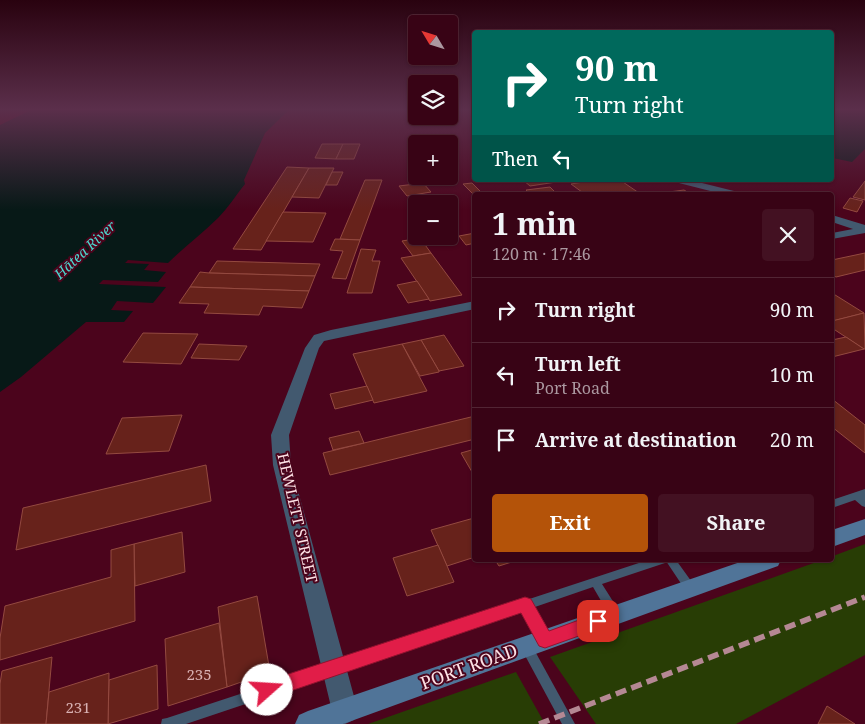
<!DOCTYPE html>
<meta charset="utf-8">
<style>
body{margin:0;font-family:"Noto Serif",serif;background:#431122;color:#f1f3f6;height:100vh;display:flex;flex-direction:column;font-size:19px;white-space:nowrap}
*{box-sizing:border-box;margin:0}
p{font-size:16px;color:#ab98a0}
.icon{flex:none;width:28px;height:28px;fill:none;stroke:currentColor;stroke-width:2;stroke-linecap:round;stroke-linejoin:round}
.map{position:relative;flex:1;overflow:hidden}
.details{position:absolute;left:472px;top:192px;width:362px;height:370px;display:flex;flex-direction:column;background:#380315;border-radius:5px;box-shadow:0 1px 4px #0004,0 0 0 1px #522534}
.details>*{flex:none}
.banner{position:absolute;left:472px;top:30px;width:362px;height:152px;border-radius:5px;box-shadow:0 1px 4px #0004,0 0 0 1px #522534;background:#00695c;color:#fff;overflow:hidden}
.needle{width:32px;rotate:308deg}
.buttons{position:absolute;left:408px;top:15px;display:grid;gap:10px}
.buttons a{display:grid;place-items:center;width:50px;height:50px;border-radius:5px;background:#380315;box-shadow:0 1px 4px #0004,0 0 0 1px #522534;font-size:25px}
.pin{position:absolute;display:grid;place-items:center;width:42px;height:42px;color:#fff;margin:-21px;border-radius:10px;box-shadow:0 2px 8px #0006}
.me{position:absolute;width:55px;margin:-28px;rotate:71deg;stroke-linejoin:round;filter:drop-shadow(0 0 4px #0008)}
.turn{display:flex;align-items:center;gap:18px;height:105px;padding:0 20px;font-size:22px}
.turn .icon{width:65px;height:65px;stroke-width:2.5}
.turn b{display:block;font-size:35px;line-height:42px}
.then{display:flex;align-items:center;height:48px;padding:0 20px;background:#0003;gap:10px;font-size:19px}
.round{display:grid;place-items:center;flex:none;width:52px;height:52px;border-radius:5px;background:#431122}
.overview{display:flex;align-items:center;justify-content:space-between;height:85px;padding:0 20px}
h1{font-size:30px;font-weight:700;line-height:38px}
.button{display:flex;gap:10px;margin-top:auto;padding:10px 20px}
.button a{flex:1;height:58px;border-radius:5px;background:#b45309;color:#fff;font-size:20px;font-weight:700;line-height:58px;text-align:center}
.button a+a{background:#431122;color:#f1f3f6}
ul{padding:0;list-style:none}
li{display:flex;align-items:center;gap:15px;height:65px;padding:0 20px;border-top:1px solid #522534}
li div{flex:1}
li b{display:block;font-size:19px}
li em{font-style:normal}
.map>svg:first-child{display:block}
.green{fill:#283d05}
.water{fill:#071917}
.building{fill:#67221b;stroke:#944a40}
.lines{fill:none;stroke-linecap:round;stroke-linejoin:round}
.lane{fill:#42596f;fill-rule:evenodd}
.street{fill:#42596f;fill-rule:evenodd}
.secondary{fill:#507498;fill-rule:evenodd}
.rail{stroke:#b58894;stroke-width:5.5;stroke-dasharray:11 5.5;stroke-linecap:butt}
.route{fill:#e11d48;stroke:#92132f}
.labels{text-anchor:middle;stroke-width:4;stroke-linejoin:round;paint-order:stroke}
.far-water-label{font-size:14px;font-style:italic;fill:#4cd8cf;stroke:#4b041c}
.street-label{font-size:15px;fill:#fde1e5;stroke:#4b041c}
.near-number-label{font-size:15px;fill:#d8b1b2}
.near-street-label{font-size:18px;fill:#fde1e5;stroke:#4b041c}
</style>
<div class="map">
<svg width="865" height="724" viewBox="0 0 865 724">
<rect width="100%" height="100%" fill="#4b041c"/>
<g class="green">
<path d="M 865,544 L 865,655 L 736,724 L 596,724 L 550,657 L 822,560 L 832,560 L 833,556 Z"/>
<path d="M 516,672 L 545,724 L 368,724 Z"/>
</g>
<g class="water">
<path d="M 33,109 L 290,109 L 265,133 L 244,180 L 245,184 C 236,195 228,208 218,218 C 202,234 184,247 168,263 L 128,260 L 125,263 L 149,264 L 144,270 L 166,272 L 158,282 L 103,280 L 99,284 L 166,287 L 153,303 L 117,301 L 111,310 L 133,311 L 124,322 L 86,322 L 21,377 L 0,392 L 0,125 Z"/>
<path d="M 833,109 L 865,109 L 865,149 L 852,162 L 833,158 Z"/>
</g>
<g class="building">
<path d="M 322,144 L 343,144 L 336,159 L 315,158 Z"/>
<path d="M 343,144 L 360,144 L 354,159 L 336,159 Z"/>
<path d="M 287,167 L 309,168 L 261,250 L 233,249 Z"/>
<path d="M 309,168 L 334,168 L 319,198 L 292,197 Z"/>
<path d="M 332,172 L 343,172 L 337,185 L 326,185 Z"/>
<path d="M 365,180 L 382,180 L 360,240 L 340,239 Z"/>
<path d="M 523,180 L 561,180 L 563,181 L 530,186 Z"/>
<path d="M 596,180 L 620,180 L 642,195 L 586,195 L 571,184 Z"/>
<path d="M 865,181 L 865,200 L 853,197 Z"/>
<path d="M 423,183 L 431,192 L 407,196 L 399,186 Z"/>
<path d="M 472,183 L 482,193 L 473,194 L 463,184 Z"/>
<path d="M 550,187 L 556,193 L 531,195 L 526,190 Z"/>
<path d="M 684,190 L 689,193 L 696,192 L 702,195 L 673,195 L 669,192 Z"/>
<path d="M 850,198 L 863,201 L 857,212 L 843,208 Z"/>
<path d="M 283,212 L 326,213 L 313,242 L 266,241 Z"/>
<path d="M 475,233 L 475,243 L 466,245 L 459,236 Z"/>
<path d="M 420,238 L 431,253 L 413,256 L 402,241 Z"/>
<path d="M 335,239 L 360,240 L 346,279 L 332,278 L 343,251 L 330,250 Z"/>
<path d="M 361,249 L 376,250 L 372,261 L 380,261 L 372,293 L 347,293 Z"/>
<path d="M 431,253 L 462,295 L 430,301 L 401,258 Z"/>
<path d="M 865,253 L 865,270 L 836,277 L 832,275 L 832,260 Z"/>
<path d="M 217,261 L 320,264 L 315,276 L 209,273 Z"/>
<path d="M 200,272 L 209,273 L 315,276 L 309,291 L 190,287 Z"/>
<path d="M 417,281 L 429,299 L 408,303 L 397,285 Z"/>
<path d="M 190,287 L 309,291 L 302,308 L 263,306 L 259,315 L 204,313 L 209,304 L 179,303 Z"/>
<path d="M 832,293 L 864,313 L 833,321 Z"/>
<path d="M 864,313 L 865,349 L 864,349 L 832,328 L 832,321 Z"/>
<path d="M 143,333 L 198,334 L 181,364 L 123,362 Z"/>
<path d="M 444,335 L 464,366 L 439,371 L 421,340 Z"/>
<path d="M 846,337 L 864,349 L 832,357 L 832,340 Z"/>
<path d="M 421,340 L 439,371 L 439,372 L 420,376 L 402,344 Z"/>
<path d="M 199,344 L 247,346 L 239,360 L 191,358 Z"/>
<path d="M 402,344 L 427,391 L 374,403 L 353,354 Z"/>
<path d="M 367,386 L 373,400 L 335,409 L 330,394 Z"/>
<path d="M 832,399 L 865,425 L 865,453 L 832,427 Z"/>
<path d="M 182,415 L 169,451 L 106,454 L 122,418 Z"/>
<path d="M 475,416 L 475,439 L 330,475 L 323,453 Z"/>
<path d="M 359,431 L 364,443 L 333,450 L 329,438 Z"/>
<path d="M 475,449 L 475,471 L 472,472 L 461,453 Z"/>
<path d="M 206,465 L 211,501 L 16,550 L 23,508 Z"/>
<path d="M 474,518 L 475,557 L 447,566 L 431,530 Z"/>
<path d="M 182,532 L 185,572 L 135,586 L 134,544 Z"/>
<path d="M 134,544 L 135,621 L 0,660 L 0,638 L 5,606 L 111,577 L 111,550 Z"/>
<path d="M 438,545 L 454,582 L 407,596 L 393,558 Z"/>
<path d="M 495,560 L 518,560 L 499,566 Z"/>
<path d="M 257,596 L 270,672 L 227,687 L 218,607 Z"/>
<path d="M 219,623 L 227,687 L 168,706 L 165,639 Z"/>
<path d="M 52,657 L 46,724 L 0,724 L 0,684 L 2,671 Z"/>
<path d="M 157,665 L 158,709 L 108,724 L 109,680 Z"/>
<path d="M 109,673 L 108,724 L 46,724 L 49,692 Z"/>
<path d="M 827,706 L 855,724 L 818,724 Z"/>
</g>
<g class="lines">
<g class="lane">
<path d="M 865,489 L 865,507 L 862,506 L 855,500 L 832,508 L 832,500 Z"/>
<path d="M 648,560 L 676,560 L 694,585 L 695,588 L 694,591 L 690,593 L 686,591 L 666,561 L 665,563 L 602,584 L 621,614 L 619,618 L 615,619 L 611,618 L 593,587 L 532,608 L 551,640 L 549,644 L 545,645 L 541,644 L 522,611 L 186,724 L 161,724 L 162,719 L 167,718 Z"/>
<path d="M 527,643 L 531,644 L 575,724 L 562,724 L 521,648 L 523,644 Z"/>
</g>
<g class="street">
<path d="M 673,180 L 690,180 L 742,193 L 743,195 L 726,195 L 675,182 Z"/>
<path d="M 832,215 L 865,225 L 865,233 L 832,239 L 832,233 L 853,229 L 832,222 Z"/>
<path d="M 475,301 L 475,309 L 324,341 L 319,348 L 289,435 L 291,465 L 358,711 L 354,720 L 345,724 L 336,720 L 332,711 L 273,465 L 271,435 L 305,348 L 314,335 L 331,330 Z"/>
</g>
<g class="secondary">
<path d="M 865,519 L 865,535 L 832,547 L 832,530 Z"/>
<path d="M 746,560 L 781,560 L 778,566 L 343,724 L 295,724 L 299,715 L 308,711 Z"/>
</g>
<path class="rail" d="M 539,724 L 865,597"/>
</g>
<linearGradient id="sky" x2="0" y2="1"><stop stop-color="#29020f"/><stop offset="0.52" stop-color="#5b2f4b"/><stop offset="1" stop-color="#5b2f4b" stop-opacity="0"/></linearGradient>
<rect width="865" height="210" fill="url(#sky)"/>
<path class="route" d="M 525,597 L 531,599 L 549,631 L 598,613 L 604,616 L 607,621 L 604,627 L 545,648 L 539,646 L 521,613 L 267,699 L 261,697 L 258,690 L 261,684 L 267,681 Z"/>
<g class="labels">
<g class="far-water-label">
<text transform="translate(85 250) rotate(-43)" y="5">Hātea River</text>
</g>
<g class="street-label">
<text transform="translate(297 518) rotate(77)" y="5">HEWLETT STREET</text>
</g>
<g class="near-number-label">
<text x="199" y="680">235</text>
<text x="78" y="713">231</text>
</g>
<g class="near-street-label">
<text transform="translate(469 667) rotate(-20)" y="6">PORT ROAD</text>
</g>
</g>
</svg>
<div class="buttons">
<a><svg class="needle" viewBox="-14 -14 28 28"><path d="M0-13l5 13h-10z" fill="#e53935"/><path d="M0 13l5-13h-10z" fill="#ab98a0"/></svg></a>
<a><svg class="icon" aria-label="layers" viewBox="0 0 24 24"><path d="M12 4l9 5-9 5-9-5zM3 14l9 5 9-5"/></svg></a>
<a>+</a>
<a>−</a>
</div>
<div class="pin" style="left:598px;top:621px;background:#d93025"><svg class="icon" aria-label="arrive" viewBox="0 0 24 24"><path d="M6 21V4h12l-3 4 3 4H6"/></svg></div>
<svg class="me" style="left:267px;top:690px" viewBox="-20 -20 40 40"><circle r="19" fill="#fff"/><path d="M0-13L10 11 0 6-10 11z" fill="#e11d48"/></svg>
<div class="banner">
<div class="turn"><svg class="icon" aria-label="right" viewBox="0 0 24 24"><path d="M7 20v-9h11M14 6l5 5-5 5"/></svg><div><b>90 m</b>Turn right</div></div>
<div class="then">Then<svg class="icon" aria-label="left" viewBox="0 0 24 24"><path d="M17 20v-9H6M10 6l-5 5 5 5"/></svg></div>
</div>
<section class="details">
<div class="overview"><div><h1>1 min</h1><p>120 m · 17:46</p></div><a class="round"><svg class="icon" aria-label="close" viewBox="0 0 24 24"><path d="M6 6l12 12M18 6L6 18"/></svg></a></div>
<ul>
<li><svg class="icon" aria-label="right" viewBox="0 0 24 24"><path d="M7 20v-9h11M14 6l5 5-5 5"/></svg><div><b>Turn right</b></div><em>90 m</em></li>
<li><svg class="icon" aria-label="left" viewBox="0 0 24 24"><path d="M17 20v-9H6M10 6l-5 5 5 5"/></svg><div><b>Turn left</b><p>Port Road</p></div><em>10 m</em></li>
<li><svg class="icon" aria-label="arrive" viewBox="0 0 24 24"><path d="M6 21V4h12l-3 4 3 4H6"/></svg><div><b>Arrive at destination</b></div><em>20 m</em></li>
</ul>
<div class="button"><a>Exit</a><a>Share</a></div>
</section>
</div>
